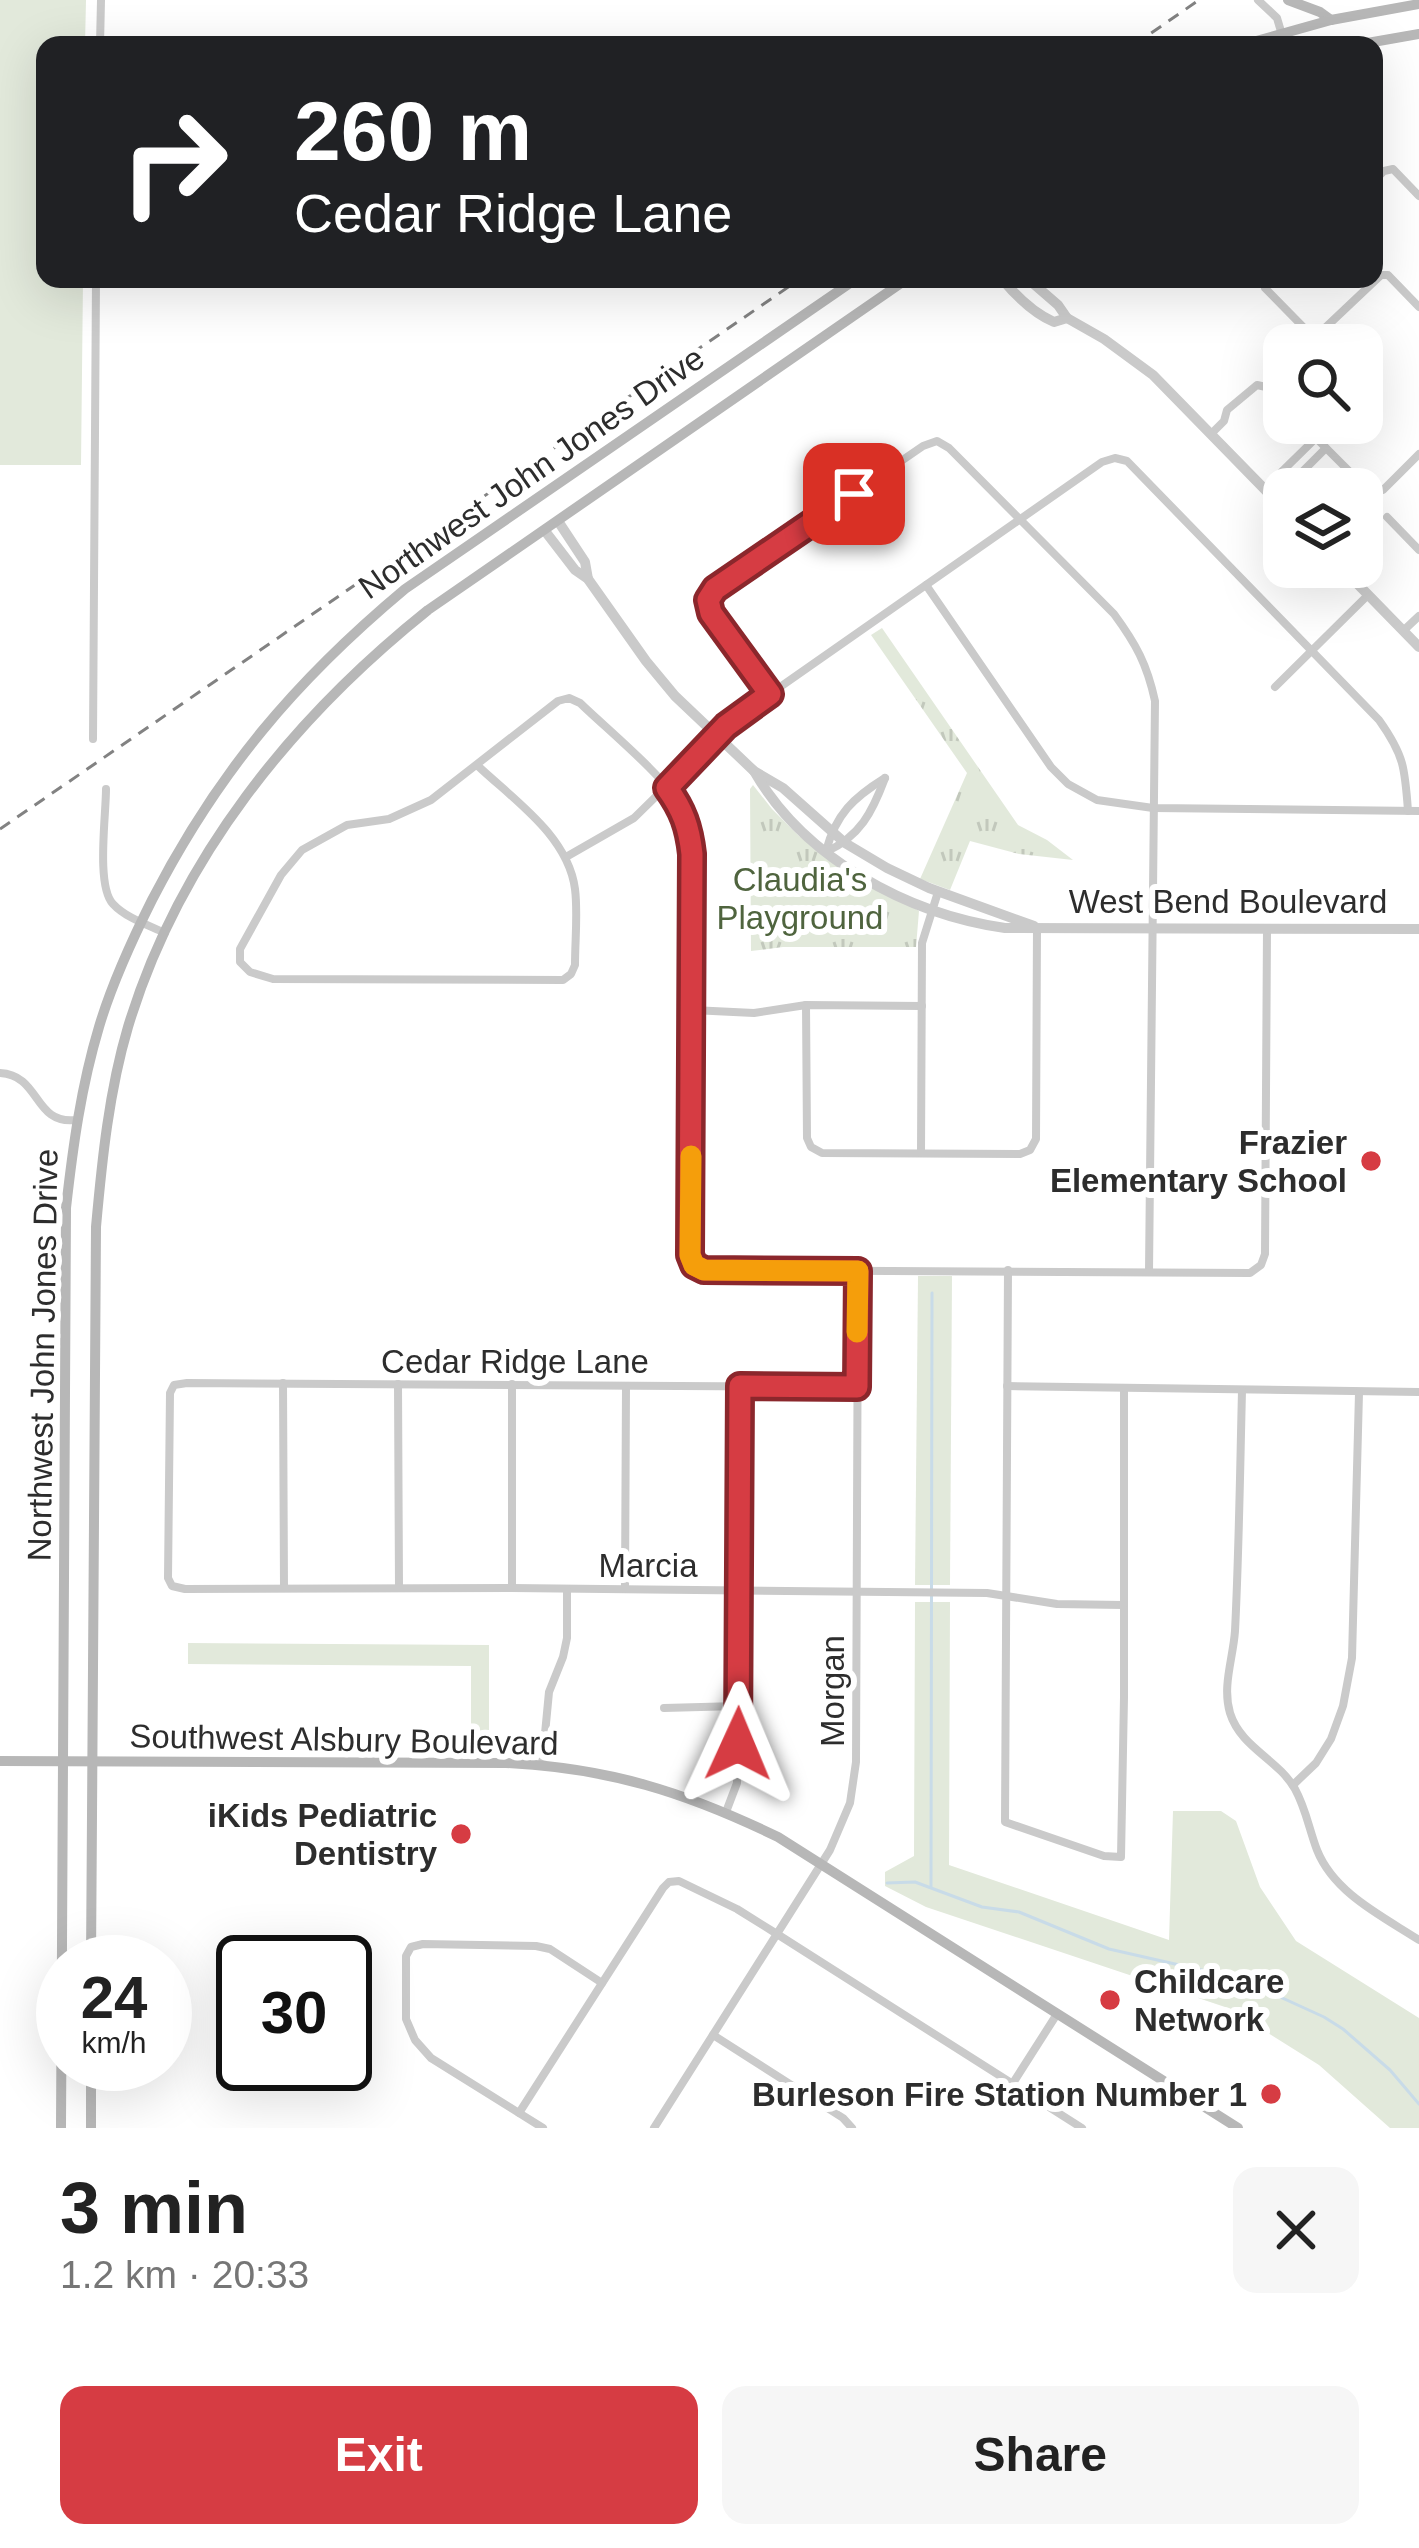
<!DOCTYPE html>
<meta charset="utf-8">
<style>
body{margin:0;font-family:Arial,sans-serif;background:#f6f6f6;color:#222;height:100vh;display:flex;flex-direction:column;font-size:45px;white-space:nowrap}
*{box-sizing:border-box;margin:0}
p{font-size:39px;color:#767676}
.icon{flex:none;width:66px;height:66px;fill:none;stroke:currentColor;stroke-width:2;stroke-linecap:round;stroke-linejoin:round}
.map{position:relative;height:2128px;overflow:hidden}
.side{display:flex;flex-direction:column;background:#fff;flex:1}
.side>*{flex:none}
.hud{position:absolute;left:36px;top:36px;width:1347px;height:252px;border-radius:24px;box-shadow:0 12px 48px #0002;background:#202124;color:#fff;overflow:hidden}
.tools{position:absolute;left:1263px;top:324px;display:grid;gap:24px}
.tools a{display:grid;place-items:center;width:120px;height:120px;border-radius:24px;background:#fff;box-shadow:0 12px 48px #0002;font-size:60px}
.speed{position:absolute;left:36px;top:1935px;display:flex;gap:24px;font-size:60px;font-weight:700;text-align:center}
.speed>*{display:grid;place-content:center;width:156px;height:156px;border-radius:50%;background:#fff;box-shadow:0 12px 48px #0002;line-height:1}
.speed small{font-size:30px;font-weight:400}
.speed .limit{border:6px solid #111;border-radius:18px;background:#fff;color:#111}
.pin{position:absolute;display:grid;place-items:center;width:102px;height:102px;color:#fff;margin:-51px;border-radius:24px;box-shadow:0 6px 18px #0006}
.me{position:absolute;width:132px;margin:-66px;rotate:1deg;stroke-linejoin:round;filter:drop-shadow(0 0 9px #0008)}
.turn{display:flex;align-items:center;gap:42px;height:252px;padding:0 60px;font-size:54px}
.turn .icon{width:156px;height:156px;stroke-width:2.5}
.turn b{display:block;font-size:84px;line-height:102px}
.round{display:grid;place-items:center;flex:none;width:126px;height:126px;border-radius:24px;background:#f6f6f6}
.headline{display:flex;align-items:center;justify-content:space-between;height:204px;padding:0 60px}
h1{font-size:72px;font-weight:800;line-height:90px}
.button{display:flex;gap:24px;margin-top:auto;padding:24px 60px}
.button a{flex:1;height:138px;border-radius:24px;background:#d63c43;color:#fff;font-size:48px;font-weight:800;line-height:138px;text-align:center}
.button a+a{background:#f6f6f6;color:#222}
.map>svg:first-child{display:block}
.green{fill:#e2e9db}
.park{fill:url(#park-tufts)}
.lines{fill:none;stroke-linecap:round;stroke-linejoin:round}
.stream{stroke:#c8dbe8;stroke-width:3}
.minor{stroke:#cacaca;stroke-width:8}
.tertiary{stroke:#cacaca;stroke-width:10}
.secondary{stroke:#b7b7b7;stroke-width:10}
.rail{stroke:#828282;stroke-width:3;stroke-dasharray:12 9;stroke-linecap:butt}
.route-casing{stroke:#8b272c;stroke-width:30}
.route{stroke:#d63c43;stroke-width:21}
.slow{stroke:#f59e0b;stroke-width:21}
.poi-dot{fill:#d63c43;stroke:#fff;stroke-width:4.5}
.labels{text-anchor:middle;stroke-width:12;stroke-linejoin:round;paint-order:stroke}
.street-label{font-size:33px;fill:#2d2d2d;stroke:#fff}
.park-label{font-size:33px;fill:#4f643e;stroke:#fff}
.poi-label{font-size:33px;font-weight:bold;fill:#2d2d2d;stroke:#fff;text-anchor:end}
</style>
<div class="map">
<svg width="1419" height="2128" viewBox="0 0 1419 2128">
<defs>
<pattern id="park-tufts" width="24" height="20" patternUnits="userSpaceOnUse" patternTransform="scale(3)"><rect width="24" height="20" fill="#e2e9db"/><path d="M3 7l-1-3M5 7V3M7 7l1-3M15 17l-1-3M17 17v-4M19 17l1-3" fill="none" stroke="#c2c8bc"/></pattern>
</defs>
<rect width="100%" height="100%" fill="#fff"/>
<g class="green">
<path d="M 0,0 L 86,0 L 85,45 L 45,45 L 45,279 L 83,279 L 81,465 L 0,465 Z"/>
<path d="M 918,1276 L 952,1276 L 950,1585 L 915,1585 Z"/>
<path d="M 915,1602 L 950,1602 L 949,1865 L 1169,1940 L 1173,1811 L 1221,1811 L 1236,1821 L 1260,1887 L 1296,1941 L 1419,2018 L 1419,2128 L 1390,2128 L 1319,2065 L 1228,2008 L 926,1907 L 885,1886 L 885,1872 L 914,1856 Z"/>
<path d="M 188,1643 L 489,1645 L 489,1749 L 471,1749 L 471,1666 L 188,1664 Z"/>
</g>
<g class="park">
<path d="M 882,628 L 1018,825 L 1047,840 L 1073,860 L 1019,854 L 970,841 L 950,890 L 920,879 L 967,773 L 871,635 Z"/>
<path d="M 753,785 L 772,809 L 799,836 L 919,911 L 916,947 L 783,947 L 751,951 L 750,789 Z"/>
</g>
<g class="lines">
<g class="stream">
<path d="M 887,1883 L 915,1882 L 982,1907 L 1019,1912 L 1109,1949 L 1241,1979 L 1324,2017 L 1343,2029 L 1390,2070 L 1419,2104"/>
<path d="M 931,1887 L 932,1293"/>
</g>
<g class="minor">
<path d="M 1258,0 L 1277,18 L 1285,45"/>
<path d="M 100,45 L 101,0"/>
<path d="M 1374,181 L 1384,171 L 1393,169 L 1419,196"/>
<path d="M 1267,279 L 1264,282 L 1265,288 L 1314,338"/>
<path d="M 1307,345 L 1381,275 L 1388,275 L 1419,307"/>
<path d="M 1284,369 L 1266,387 L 1284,406"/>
<path d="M 1301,423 L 1369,491 L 1383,490 L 1419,454"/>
<path d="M 1211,434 L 1224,421 L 1227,410 L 1257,385 L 1266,387"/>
<path d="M 1264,489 L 1316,438"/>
<path d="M 1285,489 L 1326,448"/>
<path d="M 1387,517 L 1419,550"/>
<path d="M 926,585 L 1051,767 L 1068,784 L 1097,800 L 1153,808 L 1419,811"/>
<path d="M 1403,631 L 1419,616"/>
<path d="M 1275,687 L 1368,595"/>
<path d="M 770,694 L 711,613 L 708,600 L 715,589 L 923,446 L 937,441 L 949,448 L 1114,614 C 1136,644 1147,664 1155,701 L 1149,1271"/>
<path d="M 93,739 L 96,279"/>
<path d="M 478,766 C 514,800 568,836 575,889 C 578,913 575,940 575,965 L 571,974 L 563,980 L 273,979 L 250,972 L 240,962 L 240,949 L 281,875 L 302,850 L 347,825 L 389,819 L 431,800 L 558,701 L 569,698 L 580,703 C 608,730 664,776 682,807 C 689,821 690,839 692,854 L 690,1255 L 694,1265 L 704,1270 L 1250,1273 L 1261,1265 L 1265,1254 L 1267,929"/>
<path d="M 106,789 C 106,816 96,886 113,904 C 126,918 148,925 165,933"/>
<path d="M 826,851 C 836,814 853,798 885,778"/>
<path d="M 826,852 C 860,836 872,813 885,778"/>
<path d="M 566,857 L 634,818 L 737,717 L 1102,462 L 1115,458 L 1127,461 L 1379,720 C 1404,755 1405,768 1408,811"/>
<path d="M 806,1005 L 807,1138 L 811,1147 L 822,1153 L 1020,1154 L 1030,1150 L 1036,1139 L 1037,927"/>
<path d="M 692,1010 L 754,1013 L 806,1005 L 922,1006"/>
<path d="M 0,1073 C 41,1075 33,1125 76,1120"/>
<path d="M 921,1153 L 922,943 L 938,892"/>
<path d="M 1008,1270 L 1005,1822 L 1104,1856 L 1121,1857 L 1124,1697 L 1124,1390"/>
<path d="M 283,1383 L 284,1588"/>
<path d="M 398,1384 L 399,1588"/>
<path d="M 512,1384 L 512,1588"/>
<path d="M 1007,1386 L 1419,1392"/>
<path d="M 857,1387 L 187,1383 L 174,1385 L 170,1393 L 168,1578 L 172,1586 L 185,1589 L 512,1588 L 987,1593 L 1057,1604 L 1123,1605"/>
<path d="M 1242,1391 C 1240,1471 1239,1552 1235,1631 C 1233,1659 1222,1686 1230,1713 C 1241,1748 1278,1759 1295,1789 C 1306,1809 1309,1829 1317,1850 C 1334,1893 1382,1916 1419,1940"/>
<path d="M 625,1589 L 626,1387"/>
<path d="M 664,1708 L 738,1706"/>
<path d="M 542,1765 L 549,1692 L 563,1657 L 567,1638 L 567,1589"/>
<path d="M 1293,1785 L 1316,1763 L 1331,1739 L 1343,1706 L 1352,1658 L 1359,1393"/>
<path d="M 726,1812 L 737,1783 L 740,1386"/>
<path d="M 713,2035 L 843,2118 L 852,2128"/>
<path d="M 1013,2083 L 1057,2014"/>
<path d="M 519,2113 L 663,1888 L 669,1882 L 679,1881 L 737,1909 L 777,1934 L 1082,2128"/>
<path d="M 543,2128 L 431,2058 L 415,2040 L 406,2019 L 406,1956 L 411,1947 L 423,1944 L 536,1946 L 550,1949 L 602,1983"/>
<path d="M 654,2128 L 830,1850 L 850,1803 L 856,1762 L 858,1271"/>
</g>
<g class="tertiary">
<path d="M 1002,279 C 1017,297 1033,313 1054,322 L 1067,318"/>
<path d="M 1028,279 L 1058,305 L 1067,318 L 1104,339 L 1153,375 L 1284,509"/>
<path d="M 558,521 L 585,562 L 588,579"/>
<path d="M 545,531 L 575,570 L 588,579 L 646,661 L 675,696 L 754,771 L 783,788 L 845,843 L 887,868 L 929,888 L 1034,926"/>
<path d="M 1341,567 L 1419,647"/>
<path d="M 754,771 C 804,858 907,914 1005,928 L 1419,929"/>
</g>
<g class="secondary">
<path d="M 1288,0 L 1320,12 L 1331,20"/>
<path d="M 1242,45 L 1331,20 L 1419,4"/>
<path d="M 1356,45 L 1419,34"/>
<path d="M 0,1761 L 506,1763 C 609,1768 685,1792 778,1837 L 1238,2128"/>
<path d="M 91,1962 L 96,1227 C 102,1160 109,1091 128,1027 C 179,858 293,718 428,610 L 907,279"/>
<path d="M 91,2064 L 91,2128"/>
<path d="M 61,2128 L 66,1208 C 73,1146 81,1087 99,1027 C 112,983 131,942 152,900 C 218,772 295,681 405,589 L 856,279"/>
</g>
<g class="rail">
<path d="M 1134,45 L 1199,0"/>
<path d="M 0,829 L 800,279"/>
</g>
</g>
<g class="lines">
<g class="route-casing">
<path id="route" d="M 738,1744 L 740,1386 L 857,1387 L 858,1271 L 704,1270 L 694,1265 L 690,1255 L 692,854 C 689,827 683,810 667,788 L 726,726 L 770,694 L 711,613 L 708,600 L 715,589 L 854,494"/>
</g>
<use href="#route" class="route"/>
<path class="slow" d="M 691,1156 L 690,1255 L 694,1265 L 704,1270 L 858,1271 L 857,1332"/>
</g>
<g class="poi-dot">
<circle cx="1371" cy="1161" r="12"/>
<circle cx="461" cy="1834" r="12"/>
<circle cx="1110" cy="2000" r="12"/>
<circle cx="1271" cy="2094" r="12"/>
</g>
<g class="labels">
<g class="street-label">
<text transform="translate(531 472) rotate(-35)" y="12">Northwest John Jones Drive</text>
<text x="1228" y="913">West Bend Boulevard</text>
<text transform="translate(42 1355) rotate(-89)" y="12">Northwest John Jones Drive</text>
<text x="515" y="1373">Cedar Ridge Lane</text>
<text x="648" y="1577">Marcia</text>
<text transform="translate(832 1691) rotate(-90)" y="12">Morgan</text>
<text transform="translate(344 1739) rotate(1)" y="12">Southwest Alsbury Boulevard</text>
</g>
<g class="park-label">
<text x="800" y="891">Claudia's<tspan x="800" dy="38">Playground</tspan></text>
</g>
<g class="poi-label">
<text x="1347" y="1154">Frazier<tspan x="1347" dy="38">Elementary School</tspan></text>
<text x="437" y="1827">iKids Pediatric<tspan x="437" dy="38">Dentistry</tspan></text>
<text x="1134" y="1993" text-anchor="start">Childcare<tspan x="1134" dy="38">Network</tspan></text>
<text x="1247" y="2106">Burleson Fire Station Number 1</text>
</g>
</g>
</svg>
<div class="tools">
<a><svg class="icon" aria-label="search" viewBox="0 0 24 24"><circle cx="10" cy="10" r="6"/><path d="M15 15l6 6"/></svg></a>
<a><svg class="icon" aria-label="layers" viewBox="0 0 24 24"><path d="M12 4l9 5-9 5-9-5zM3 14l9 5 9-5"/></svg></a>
</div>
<div class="speed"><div>24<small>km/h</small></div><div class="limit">30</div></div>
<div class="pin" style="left:854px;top:494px;background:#d93025"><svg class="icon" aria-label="arrive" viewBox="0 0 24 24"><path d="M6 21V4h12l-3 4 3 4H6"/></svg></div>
<svg class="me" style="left:738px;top:1744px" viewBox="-20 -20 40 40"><path d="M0-17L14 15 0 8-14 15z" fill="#d63c43" stroke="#fff" stroke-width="4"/></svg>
<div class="hud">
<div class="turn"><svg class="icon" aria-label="right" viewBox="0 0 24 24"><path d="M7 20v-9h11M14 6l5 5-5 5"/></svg><div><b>260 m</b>Cedar Ridge Lane</div></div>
</div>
</div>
<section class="side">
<div class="headline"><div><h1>3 min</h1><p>1.2 km · 20:33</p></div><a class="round"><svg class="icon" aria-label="close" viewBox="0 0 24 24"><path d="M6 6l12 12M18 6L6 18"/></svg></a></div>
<div class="button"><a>Exit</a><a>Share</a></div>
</section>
